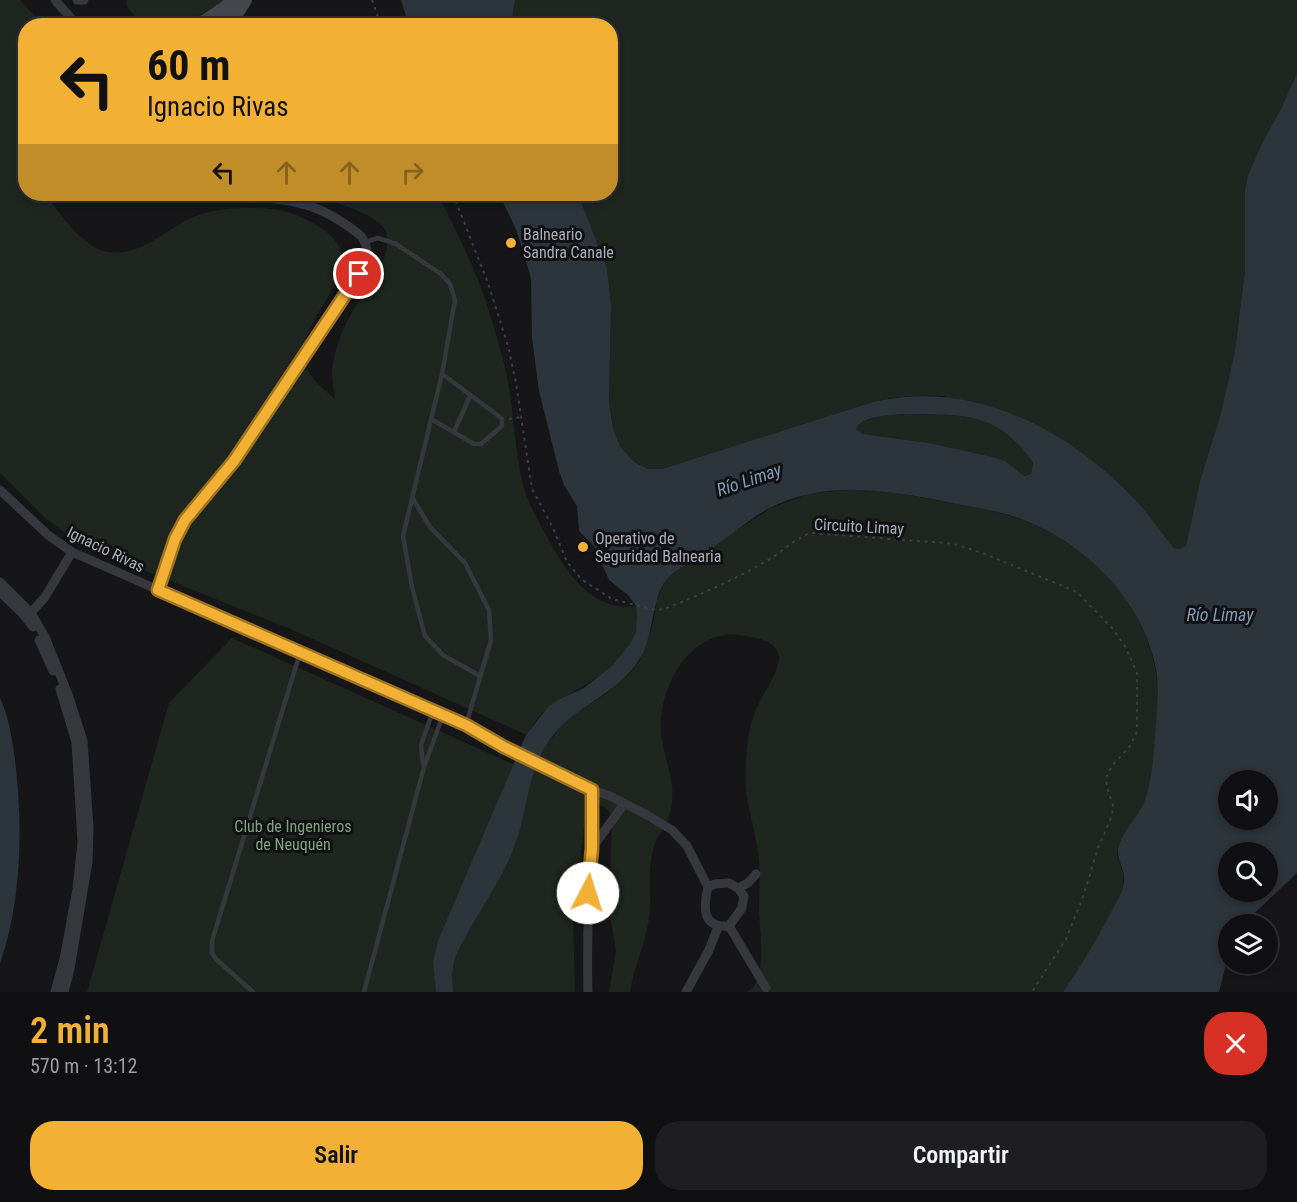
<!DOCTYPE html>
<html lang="es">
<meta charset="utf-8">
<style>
body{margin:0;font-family:"Roboto Condensed",sans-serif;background:#1e1e20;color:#f1f3f6;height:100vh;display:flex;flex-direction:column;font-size:22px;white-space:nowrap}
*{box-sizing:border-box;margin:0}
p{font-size:20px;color:#9c9d9f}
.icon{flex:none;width:33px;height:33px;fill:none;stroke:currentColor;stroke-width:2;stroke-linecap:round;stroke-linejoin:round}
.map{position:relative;height:992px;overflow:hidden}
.details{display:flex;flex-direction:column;background:#101012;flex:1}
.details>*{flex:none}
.banner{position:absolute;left:18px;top:18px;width:600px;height:183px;border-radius:24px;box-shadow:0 3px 9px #0003,0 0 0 2px #303032;background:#f2b134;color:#111;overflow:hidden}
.tools{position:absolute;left:1218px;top:770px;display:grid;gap:12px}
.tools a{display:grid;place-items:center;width:60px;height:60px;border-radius:50%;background:#101012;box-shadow:0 3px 9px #0003,0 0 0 2px #303032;font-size:30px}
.pin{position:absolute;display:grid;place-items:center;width:51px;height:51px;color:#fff;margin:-26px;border:3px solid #fff;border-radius:50%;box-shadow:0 2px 6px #0007}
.me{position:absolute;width:66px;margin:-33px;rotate:5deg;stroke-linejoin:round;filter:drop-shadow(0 0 4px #0008)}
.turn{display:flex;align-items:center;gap:21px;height:126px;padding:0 30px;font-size:27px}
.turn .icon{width:78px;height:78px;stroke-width:2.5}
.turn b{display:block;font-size:42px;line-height:51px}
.lanes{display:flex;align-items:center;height:57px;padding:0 30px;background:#0003;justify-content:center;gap:30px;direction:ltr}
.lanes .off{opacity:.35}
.round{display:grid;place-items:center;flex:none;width:63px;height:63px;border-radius:24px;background:#1e1e20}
.headline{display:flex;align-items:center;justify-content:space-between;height:102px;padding:0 30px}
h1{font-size:36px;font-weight:600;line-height:45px;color:#f2b134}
.action{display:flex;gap:12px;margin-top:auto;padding:12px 30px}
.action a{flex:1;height:69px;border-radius:24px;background:#f2b134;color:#111;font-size:24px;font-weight:600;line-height:69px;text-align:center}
.action a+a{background:#1e1e20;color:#f1f3f6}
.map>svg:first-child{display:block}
.green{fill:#1e261f}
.water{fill:#2c353c;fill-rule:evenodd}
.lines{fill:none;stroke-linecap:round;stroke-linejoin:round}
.path{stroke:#3d3f44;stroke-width:2;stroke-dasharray:3 4.5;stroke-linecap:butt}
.lane{stroke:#37383d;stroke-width:4.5}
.street{stroke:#37383d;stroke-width:9}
.secondary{stroke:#45474d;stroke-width:14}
.route-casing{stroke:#9d7322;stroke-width:15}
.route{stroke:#f2b134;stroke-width:10}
.poi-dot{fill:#f2b134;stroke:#111113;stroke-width:2}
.labels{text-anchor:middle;stroke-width:6;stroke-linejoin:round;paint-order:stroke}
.poi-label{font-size:16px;fill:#a8adb8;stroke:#111113;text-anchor:start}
.street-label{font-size:16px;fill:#a8adb8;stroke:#111113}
.park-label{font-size:16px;fill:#7fa381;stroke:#111113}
.water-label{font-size:18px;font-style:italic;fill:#7f9bb3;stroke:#111113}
</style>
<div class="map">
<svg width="1297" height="992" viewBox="0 0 1297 992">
<rect width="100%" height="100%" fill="#161618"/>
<g class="green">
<path d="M 0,0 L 20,0 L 43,25 L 26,26 L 26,194 L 47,194 C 53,206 62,216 71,227 C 97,257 120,260 154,240 C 167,233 180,222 193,217 C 218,206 271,204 296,215 C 410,262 272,316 312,377 C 318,385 327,392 335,399 C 334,386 330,376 333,363 C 337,340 348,318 360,299 C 369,283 385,265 387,246 C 388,238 387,230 381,225 C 366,209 325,200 305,194 L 438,194 C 450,218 462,243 473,268 C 486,297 494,328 503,359 C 514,400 513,444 523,485 C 528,504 539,522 548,539 C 568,573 591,612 636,606 C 648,666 573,685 540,715 C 535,721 531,728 527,735 L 295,631 L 81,545 L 45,518 L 0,473 Z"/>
<path d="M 127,0 L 224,0 L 183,26 L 137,25 L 138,20 L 126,5 Z"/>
<path d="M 515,0 L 1297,0 L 1297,73 L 1281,109 L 1263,141 L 1248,175 L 1245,190 L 1245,270 L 1235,350 L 1221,413 L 1200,481 L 1186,546 L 1180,549 L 1174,548 L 1138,504 L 1108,475 L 944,396 C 919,395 897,396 873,402 L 662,469 L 648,469 L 634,462 L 620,446 L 613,429 L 609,402 L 611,305 L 607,268 L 578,194 L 610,194 L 610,26 L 511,26 Z"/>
<path d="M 904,414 C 961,415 997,410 1033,463 L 1031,474 L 1023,476 L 1005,461 L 993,457 L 929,443 L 863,434 L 856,429 C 861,416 891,415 904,414 Z"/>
<path d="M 860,488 C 890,490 920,497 949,503 C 973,507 997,511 1020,519 C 1084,541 1144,601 1155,668 C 1161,699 1156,750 1150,781 C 1148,793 1144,805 1138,815 C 1131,826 1122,834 1118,846 C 1114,859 1126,871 1123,885 C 1121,895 1115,905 1110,914 C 1096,941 1080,967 1063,992 L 747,992 C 752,989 756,985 758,978 C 764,958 760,932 759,911 C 759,891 761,871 758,852 C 756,835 751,820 748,803 C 743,782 746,735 754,714 C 759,699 781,670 779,656 C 777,643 762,639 751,637 C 742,636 733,633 724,635 C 681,643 658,694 661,734 C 664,760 677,782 671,809 C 669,824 656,836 653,850 C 647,872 652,895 649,918 C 646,943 634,966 630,992 L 609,992 L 616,950 L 609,910 L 612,823 C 611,806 599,801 586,810 L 573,919 L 575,992 L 87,992 L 169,703 L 232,638 L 533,773 L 545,747 L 560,727 L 577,712 L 607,693 L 631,672 L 640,660 L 653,624 L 657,600 L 666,579 L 685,564 L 771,508 L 808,494 Z"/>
</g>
<g class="water">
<path d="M 401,0 L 515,0 L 511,25 L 409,26 Z"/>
<path d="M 1297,73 L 1297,873 L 1243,924 L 1228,924 L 1228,956 L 1219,992 L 1063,992 C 1080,967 1096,941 1110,914 C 1115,904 1122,894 1124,882 C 1126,868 1113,857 1120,842 C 1126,827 1139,816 1145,800 C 1153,776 1154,749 1156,724 C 1157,706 1159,687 1156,669 C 1144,601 1084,542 1021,519 C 997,510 971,507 946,502 C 882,489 815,478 756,516 C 744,524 734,533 722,541 C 705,553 686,562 670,576 C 651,592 655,636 639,660 C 617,695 575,705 551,738 C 525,774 529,811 513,850 C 498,889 470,922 454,960 L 452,976 L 453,992 L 436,992 L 433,962 L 438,941 L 526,735 L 548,707 L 558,700 L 584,688 L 613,665 L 630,644 L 636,632 L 637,615 L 636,606 L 628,595 L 609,580 L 594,546 L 579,531 L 577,506 L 564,485 L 559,471 L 539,391 L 532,338 L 531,279 L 528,268 L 516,229 L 499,194 L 578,194 L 607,268 L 611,305 L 609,402 L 613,429 L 620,446 L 634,462 L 648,469 L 662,469 L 873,402 C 974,378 1072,431 1140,505 C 1152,519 1162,534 1174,548 L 1180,549 L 1186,546 L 1200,481 L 1221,413 L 1235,350 L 1245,270 L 1245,190 L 1248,175 L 1263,141 L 1281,109 ZM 904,414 C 961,415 997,410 1033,463 L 1031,474 L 1024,476 L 1005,461 L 993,457 L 929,443 L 863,434 L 856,429 C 861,416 891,415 904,414 ZM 1228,780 L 1268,780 L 1268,819 L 1228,819 ZM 1228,852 L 1268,852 L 1268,891 L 1228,891 Z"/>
<path d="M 0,698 C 9,717 12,739 15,760 C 23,827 22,899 0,964 Z"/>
</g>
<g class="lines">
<g class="path">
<path d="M 372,0 L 381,26"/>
<path d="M 453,194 L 488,283 L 508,346 L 516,383 L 532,489 L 553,528 L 567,562 L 581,579 L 612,599 L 655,610 L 664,609 C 700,595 734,580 768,560 C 782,552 795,538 811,533 L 945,543 L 958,545 L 985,554 L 1077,592 L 1112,628 L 1125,646 L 1137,673 L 1137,732 L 1130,746 L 1112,766 L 1106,778 L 1107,788 L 1113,805 L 1112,816 L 1098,848 L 1083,897 L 1066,939 L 1032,992"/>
<path d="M 509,419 L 521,417"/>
</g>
<g class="lane">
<path d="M 365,242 L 378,238 L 396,244 L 441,274 L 450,284 L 455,300 L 442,374 L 403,536 L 412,587 L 425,636 L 443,655 L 480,676"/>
<path d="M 431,419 L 474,444 L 481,444 L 502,426 L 502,419 L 496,414 L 442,374"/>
<path d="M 454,432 L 470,396"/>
<path d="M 413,499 L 430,527 L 465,563 L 489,610 L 491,640 L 466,725"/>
<path d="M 423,764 L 421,745 L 433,711"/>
<path d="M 253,992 L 216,959 L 212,953 L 212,941 L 300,653"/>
<path d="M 364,992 L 424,767 L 443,715"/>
</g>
<g class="street">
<path d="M 55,0 L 78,26"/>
<path d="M 77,0 L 84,0"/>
<path d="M 0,490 L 48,535 L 72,552 L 466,725 L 504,747 L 592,790 L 610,796 L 647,815 L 672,830 L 687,846 L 708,887"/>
<path d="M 0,582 L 31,613 L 45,637 L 69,697 L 83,741 L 89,828 L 88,862 L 70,969 L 64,992"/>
<path d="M 157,590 L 175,539 L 185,520 L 234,461 L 359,274 C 367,261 371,250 361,236 C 344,222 321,208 299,203 C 271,196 240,197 211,194"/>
<path d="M 0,592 L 22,613 L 33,627"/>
<path d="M 28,616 L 45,597 L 72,552"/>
<path d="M 39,640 L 53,671"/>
<path d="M 592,848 L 624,804"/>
<path d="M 729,883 L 738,888 L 744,896 L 742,908 L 729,926 C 702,928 703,908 708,887 L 715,884 Z"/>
<path d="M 738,888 L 748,883 L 756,874"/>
<path d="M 729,926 L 766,988"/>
<path d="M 55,992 L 64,959 L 77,889 L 82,842 L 76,742 L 60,689"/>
<path d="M 588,992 C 586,925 591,857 592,790"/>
<path d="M 686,992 L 709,950 L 718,927"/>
</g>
<g class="secondary">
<path d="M 219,23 L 238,11 L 245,0"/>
<path d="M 198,26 L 226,7 L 234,0"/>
</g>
</g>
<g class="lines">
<g class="route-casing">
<path id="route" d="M 359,274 L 234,461 L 185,520 L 175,539 L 158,590 L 466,725 L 504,747 L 592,790 L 592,848 L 588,893"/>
</g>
<use href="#route" class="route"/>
</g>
<g class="poi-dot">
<circle cx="511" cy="243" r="6"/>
<circle cx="583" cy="547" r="6"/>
</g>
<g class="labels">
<g class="poi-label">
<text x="523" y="240">Balneario<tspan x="523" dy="18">Sandra Canale</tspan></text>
<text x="595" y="544">Operativo de<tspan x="595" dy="18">Seguridad Balnearia</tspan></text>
</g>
<g class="street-label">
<text transform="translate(859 526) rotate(3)" y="6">Circuito Limay</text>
<text transform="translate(106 549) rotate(26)" y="6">Ignacio Rivas</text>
</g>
<g class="park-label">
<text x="293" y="832">Club de Ingenieros<tspan x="293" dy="18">de Neuquén</tspan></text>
</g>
<g class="water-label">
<text transform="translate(749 480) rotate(-19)" y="6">Río Limay</text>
<text x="1220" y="621">Río Limay</text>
</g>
</g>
</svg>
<div class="tools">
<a><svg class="icon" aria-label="sound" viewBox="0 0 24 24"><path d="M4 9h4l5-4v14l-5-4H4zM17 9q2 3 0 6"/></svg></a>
<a><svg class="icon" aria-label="search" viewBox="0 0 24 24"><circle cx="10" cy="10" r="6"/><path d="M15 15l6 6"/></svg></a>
<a><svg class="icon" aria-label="layers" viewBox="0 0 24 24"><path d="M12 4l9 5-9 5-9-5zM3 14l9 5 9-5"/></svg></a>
</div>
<div class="pin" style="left:359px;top:274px;background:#d93025"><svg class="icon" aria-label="arrive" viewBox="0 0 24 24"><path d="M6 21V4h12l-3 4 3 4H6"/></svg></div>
<svg class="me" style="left:588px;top:893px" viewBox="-20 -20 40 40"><circle r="19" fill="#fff"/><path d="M0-13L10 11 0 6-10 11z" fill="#f2b134"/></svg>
<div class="banner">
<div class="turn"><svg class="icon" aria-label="left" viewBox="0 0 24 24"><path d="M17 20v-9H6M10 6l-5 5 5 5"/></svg><div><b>60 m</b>Ignacio Rivas</div></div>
<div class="lanes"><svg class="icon" aria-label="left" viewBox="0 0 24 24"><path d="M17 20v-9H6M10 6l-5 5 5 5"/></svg><svg class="icon off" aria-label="ahead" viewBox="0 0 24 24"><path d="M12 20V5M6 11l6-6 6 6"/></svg><svg class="icon off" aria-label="ahead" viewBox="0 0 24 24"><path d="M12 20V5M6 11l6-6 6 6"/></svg><svg class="icon off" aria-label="right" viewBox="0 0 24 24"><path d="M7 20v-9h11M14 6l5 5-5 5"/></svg></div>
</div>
</div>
<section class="details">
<div class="headline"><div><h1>2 min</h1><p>570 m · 13:12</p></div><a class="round" style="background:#d93025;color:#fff"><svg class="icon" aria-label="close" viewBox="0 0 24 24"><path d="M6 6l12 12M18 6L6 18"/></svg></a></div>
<div class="action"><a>Salir</a><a>Compartir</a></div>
</section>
